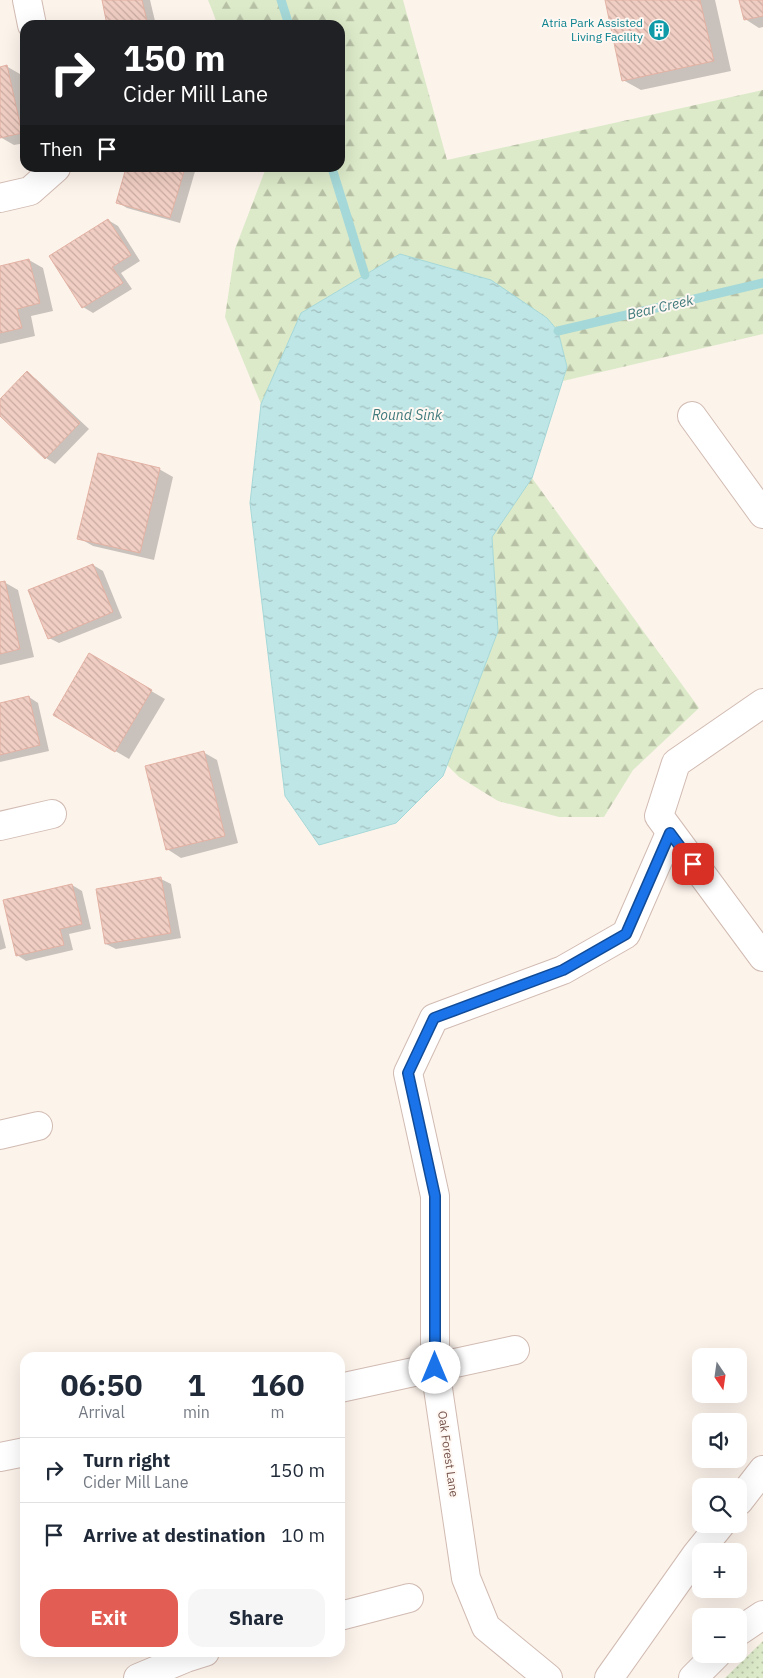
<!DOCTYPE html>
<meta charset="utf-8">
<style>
body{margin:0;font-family:"IBM Plex Sans",sans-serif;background:#f6f6f7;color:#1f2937;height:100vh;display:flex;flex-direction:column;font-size:19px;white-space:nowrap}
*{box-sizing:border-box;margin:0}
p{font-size:16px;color:#747a83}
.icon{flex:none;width:28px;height:28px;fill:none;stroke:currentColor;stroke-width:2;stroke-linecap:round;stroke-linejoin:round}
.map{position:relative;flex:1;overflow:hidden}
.panel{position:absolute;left:20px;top:1352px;width:325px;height:305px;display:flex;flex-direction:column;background:#fff;border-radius:15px;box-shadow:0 5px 20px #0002}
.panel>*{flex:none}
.hud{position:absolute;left:20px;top:20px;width:325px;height:152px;border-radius:15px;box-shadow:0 5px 20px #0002;background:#202124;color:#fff;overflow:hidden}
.needle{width:32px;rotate:167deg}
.buttons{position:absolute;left:692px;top:1348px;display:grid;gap:10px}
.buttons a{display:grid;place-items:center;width:55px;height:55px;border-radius:10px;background:#fff;box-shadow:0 5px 20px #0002;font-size:25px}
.pin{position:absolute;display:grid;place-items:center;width:42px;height:42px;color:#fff;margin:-21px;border-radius:10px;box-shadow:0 2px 8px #0006}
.me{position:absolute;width:55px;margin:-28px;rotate:0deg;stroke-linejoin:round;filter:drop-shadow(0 0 4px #0008)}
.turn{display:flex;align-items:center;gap:18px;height:105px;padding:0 20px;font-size:22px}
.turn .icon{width:65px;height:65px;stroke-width:2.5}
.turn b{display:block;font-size:35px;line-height:42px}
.then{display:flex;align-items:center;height:48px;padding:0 20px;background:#0003;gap:10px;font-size:19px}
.eta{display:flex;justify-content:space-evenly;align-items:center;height:85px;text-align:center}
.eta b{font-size:30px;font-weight:800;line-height:35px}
.cta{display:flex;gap:10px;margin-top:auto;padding:10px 20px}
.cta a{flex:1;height:58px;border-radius:15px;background:#e25e54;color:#fff;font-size:20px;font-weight:800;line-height:58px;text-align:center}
.cta a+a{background:#f6f6f7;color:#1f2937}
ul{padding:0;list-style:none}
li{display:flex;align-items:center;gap:15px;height:65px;padding:0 20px;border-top:1px solid #e0e1e3}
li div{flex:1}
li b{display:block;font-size:19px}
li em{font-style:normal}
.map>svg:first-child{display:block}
.forest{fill:url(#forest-firs)}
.park{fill:url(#park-dots)}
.water{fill:url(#water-ripples);stroke:#a5d8d8}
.shadow{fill:#0003}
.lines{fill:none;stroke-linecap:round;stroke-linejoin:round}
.stream{stroke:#a5d8d8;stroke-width:9}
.building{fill:url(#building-back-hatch);stroke:#e3b2a4}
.minor-casing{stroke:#d1bbb2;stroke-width:30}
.minor{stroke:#fff;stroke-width:28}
.route-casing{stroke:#114b97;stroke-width:12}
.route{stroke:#1a73e8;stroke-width:9}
.labels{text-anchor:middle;stroke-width:4;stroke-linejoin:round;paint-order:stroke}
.culture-label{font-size:12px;fill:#0d838f;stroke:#fff7f2;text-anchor:end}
.street-label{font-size:12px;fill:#77564e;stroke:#fff7f2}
.water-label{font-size:14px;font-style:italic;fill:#417b7c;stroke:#fff7f2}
</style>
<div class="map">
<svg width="763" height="1678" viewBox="0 0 763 1678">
<defs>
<pattern id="forest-firs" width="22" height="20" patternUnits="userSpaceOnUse" patternTransform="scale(1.25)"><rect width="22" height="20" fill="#dceac9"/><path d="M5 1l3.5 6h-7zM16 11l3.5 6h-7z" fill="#b7c0a5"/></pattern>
<pattern id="park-dots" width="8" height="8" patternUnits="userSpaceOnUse" patternTransform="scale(1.25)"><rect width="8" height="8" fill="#dceac9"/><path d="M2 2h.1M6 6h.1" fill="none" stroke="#b7c0a5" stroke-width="1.8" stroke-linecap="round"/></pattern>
<pattern id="water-ripples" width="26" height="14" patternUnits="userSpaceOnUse" patternTransform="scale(1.25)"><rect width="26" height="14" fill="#bfe6e6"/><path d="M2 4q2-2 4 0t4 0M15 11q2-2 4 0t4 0" fill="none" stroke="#a0bdbd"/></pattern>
<pattern id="building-back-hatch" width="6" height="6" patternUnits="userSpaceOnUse" patternTransform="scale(1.25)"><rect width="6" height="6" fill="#f1cec3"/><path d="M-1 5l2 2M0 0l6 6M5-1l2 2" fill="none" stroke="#c8aaa1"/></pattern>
</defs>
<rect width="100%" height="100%" fill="#fcf3eb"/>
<g class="forest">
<path d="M 208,0 L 403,0 L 447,160 L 763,90 L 763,334 L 563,381 L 567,367 L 558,331 L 400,254 L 301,313 L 261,404 L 225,317 L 235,249 L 266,168 L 340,168 L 340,25 L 218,25 Z"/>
<path d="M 532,478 L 699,708 L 633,770 L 604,817 L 559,817 L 498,801 L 459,777 L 447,765 L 498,631 L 492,537 Z"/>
</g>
<path class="park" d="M 763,1641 L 763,1678 L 725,1678 Z"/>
<path class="water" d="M 400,254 L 491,280 L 547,318 L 558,331 L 567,367 L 532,478 L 492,537 L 498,631 L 443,776 L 396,823 L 319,845 L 285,796 L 250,503 L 261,404 L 301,313 Z"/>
<g class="shadow">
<path d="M 103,0 L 150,0 L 156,25 L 109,25 Z"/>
<path d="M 606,0 L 715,0 L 731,71 L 641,90 L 623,80 Z"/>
<path d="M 741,0 L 763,0 L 763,27 L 759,28 L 745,19 Z"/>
<path d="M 6,66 L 20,74 L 25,94 L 25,143 L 14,145 L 0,137 L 0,68 Z"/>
<path d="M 127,168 L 196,168 L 180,223 L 127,208 L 117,202 Z"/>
<path d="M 108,220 L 118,226 L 140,261 L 121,273 L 132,289 L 93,313 L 83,307 Z"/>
<path d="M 29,260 L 43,268 L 53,311 L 31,316 L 35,336 L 0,344 L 0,267 Z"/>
<path d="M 27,373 L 36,379 L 89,429 L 55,464 L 46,458 L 0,414 L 0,401 Z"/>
<path d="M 159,469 L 173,477 L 154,560 L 93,546 L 79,538 Z"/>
<path d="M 93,565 L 103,571 L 122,618 L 59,643 L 49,638 Z"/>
<path d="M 4,582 L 18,590 L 34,657 L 0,665 L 0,583 Z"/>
<path d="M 89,655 L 165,699 L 129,759 L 54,715 Z"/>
<path d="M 29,697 L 38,703 L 49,751 L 0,762 L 0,704 Z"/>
<path d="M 203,752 L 217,760 L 238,843 L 181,858 L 167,849 Z"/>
<path d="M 161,879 L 171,884 L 181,938 L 116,949 L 106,944 Z"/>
<path d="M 72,885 L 82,891 L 91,929 L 69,934 L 73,950 L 26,961 L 17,955 Z"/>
<path d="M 0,924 L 6,948 L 0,950 Z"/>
</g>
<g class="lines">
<g class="stream">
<path d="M 281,0 L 289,25"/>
<path d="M 332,168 L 365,275"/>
<path d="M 558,331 L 763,283"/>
</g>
</g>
<g class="building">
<path d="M 102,0 L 142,0 L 147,21 L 128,25 L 107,25 Z"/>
<path d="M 605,0 L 700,0 L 714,61 L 622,81 Z"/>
<path d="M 739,0 L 763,0 L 763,16 L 744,20 Z"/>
<path d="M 7,65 L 22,133 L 0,138 L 0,67 Z"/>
<path d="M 126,168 L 185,168 L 170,218 L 116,203 Z"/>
<path d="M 108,219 L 131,255 L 112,267 L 123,283 L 82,308 L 49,256 Z"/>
<path d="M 29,259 L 40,303 L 17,309 L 22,328 L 0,333 L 0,266 Z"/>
<path d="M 27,371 L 80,423 L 45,459 L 0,416 L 0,399 Z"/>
<path d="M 98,453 L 160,468 L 140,553 L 77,539 Z"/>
<path d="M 93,564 L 113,612 L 48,639 L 28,590 Z"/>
<path d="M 5,581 L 20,649 L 0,654 L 0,582 Z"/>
<path d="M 89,653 L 152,690 L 115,752 L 53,715 Z"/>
<path d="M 29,696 L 40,745 L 0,755 L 0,703 Z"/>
<path d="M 204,751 L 225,836 L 166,850 L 145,766 Z"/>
<path d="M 161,877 L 171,933 L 105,944 L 96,889 Z"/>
<path d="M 72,884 L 82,924 L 60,929 L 64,945 L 16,956 L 3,900 Z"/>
</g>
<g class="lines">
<g class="minor-casing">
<g id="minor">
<path d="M 27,0 L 32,25"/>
<path d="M 0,198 L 30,191 L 56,168"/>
<path d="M 692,416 L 763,514"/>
<path d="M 763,703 L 676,763 L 659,816 L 763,957"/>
<path d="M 0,826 L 52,814"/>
<path d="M 0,1135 L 38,1126"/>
<path d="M 340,1388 L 515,1350"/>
<path d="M 0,1457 L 25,1452"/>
<path d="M 739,1501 L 763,1470"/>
<path d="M 340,1616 L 409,1598"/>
<path d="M 739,1631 L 763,1615"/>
<path d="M 138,1678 L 186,1658 L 205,1652"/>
<path d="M 548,1678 L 486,1627 L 466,1578 L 435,1368 L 435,1196 L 408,1073 L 434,1018 L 563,970 L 626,934 L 670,833"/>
<path d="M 609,1678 L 696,1555 L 721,1524"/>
<path d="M 693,1678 L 717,1654"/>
</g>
</g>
<use href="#minor" class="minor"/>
</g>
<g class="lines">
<g class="route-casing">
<path id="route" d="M 435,1368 L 435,1196 L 408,1073 L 434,1018 L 563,970 L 626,934 L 670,833 L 693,864"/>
</g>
<use href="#route" class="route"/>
</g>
<defs>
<g id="building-disc" transform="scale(1.125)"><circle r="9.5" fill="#0f9aa8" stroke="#fff7f2"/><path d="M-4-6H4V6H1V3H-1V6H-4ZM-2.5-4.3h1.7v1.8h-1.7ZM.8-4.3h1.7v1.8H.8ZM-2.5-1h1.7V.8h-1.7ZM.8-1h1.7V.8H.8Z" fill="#fff"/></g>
</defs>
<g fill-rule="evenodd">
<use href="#building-disc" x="659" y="30"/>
</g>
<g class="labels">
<g class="culture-label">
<text x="643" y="27">Atria Park Assisted<tspan x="643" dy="14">Living Facility</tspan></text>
</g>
<g class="street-label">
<text transform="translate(448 1454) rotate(82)" y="4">Oak Forest Lane</text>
</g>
<g class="water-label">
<text transform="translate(660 307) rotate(-13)" y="5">Bear Creek</text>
<text x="407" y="420">Round Sink</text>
</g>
</g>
</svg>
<div class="buttons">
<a><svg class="needle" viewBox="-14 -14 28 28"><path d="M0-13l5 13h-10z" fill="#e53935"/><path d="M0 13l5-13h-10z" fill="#747a83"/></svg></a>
<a><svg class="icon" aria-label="sound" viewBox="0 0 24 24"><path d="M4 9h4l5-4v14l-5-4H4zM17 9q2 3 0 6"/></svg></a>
<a><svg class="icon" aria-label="search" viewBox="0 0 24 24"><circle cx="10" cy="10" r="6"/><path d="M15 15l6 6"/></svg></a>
<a>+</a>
<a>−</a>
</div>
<div class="pin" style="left:693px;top:864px;background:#d93025"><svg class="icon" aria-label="arrive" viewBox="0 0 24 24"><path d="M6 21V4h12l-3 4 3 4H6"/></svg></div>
<svg class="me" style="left:435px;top:1368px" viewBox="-20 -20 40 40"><circle r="19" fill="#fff"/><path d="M0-13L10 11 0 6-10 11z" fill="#1a73e8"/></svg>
<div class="hud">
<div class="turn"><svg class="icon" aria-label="right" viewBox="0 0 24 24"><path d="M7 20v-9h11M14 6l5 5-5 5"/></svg><div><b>150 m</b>Cider Mill Lane</div></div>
<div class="then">Then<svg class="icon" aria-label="arrive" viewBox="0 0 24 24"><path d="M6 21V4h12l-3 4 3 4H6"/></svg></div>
</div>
<section class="panel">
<div class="eta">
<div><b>06:50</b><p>Arrival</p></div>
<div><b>1</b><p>min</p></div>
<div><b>160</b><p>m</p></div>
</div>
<ul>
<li><svg class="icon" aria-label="right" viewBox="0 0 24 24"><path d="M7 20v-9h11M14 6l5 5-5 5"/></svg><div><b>Turn right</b><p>Cider Mill Lane</p></div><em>150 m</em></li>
<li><svg class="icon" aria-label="arrive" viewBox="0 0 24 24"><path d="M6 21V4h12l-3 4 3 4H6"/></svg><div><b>Arrive at destination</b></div><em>10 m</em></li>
</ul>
<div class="cta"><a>Exit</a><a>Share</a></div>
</section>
</div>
